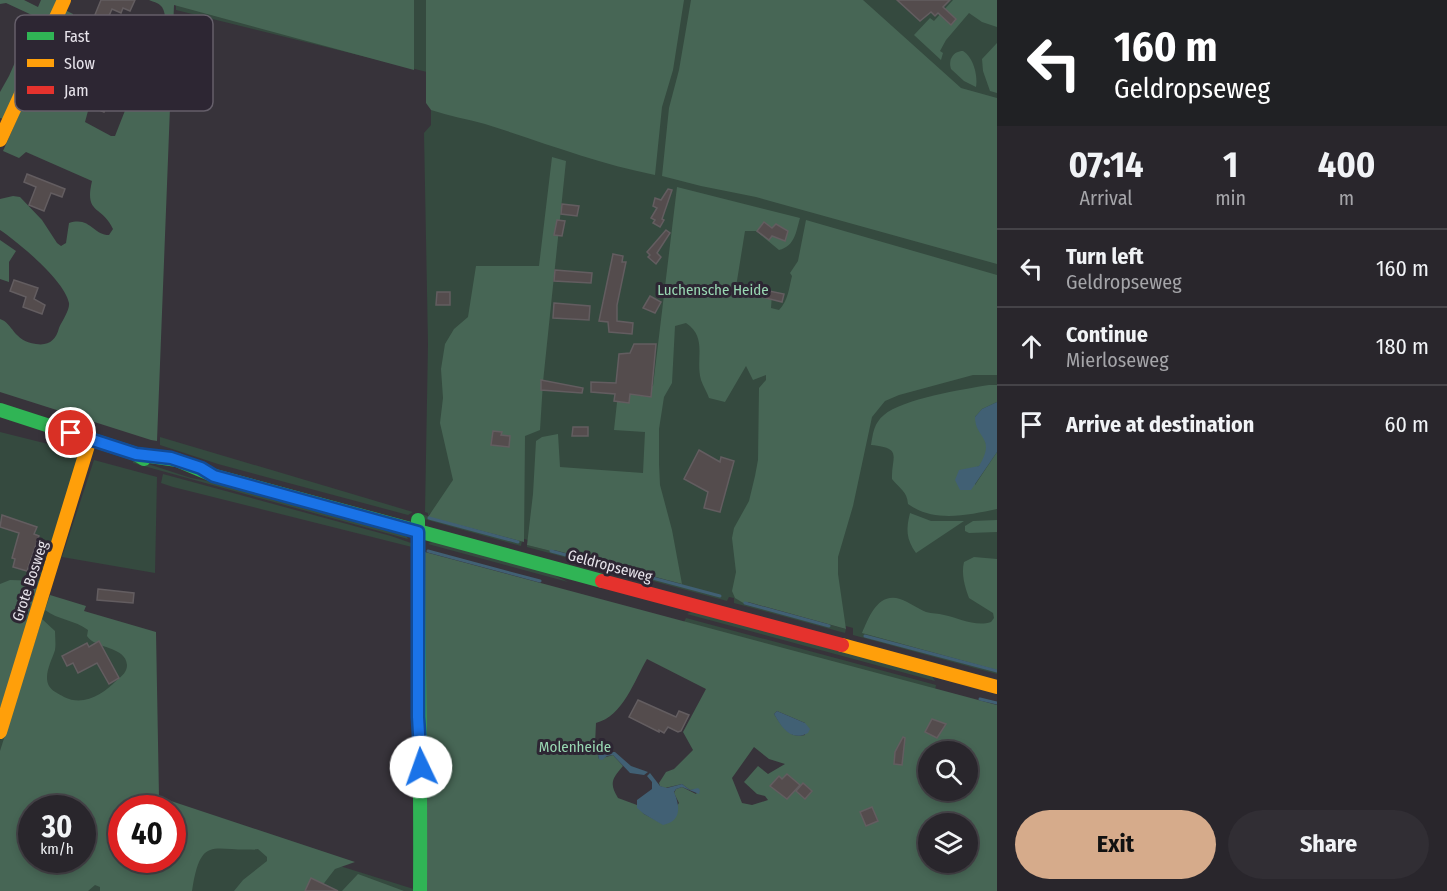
<!DOCTYPE html>
<style>
body{margin:0;font-family:"Fira Sans Condensed",sans-serif;background:#312e34;color:#f1f3f6;height:100vh;display:flex;flex-direction:column;font-size:22px;white-space:nowrap}
*{box-sizing:border-box;margin:0}
p{font-size:20px;color:#a5a5a9}
.icon{flex:none;width:33px;height:33px;fill:none;stroke:currentColor;stroke-width:2;stroke-linecap:round;stroke-linejoin:round}
.map{position:relative;flex:1;overflow:hidden}
.side{display:flex;flex-direction:column;background:#29262c;width:450px}
.side>*{flex:none}
.hud{background:#202124;color:#fff;overflow:hidden}
.controls{position:absolute;left:918px;top:741px;display:grid;gap:12px}
.controls a{display:grid;place-items:center;width:60px;height:60px;border-radius:50%;background:#29262c;box-shadow:0 3px 9px #0003,0 0 0 2px #454348;font-size:30px}
.speed{position:absolute;left:18px;top:795px;display:flex;gap:12px;font-size:30px;font-weight:700;text-align:center}
.speed>*{display:grid;place-content:center;width:78px;height:78px;border-radius:50%;background:#29262c;box-shadow:0 3px 9px #0003,0 0 0 2px #454348;line-height:1}
.speed small{font-size:15px;font-weight:400}
.speed .limit{border:9px solid #d22;background:#fff;color:#111}
.pin{position:absolute;display:grid;place-items:center;width:51px;height:51px;color:#fff;margin:-26px;border:3px solid #fff;border-radius:50%;box-shadow:0 2px 6px #0007}
.me{position:absolute;width:66px;margin:-33px;rotate:357deg;stroke-linejoin:round;filter:drop-shadow(0 0 4px #0008)}
.turn{display:flex;align-items:center;gap:21px;height:126px;padding:0 18px;font-size:27px}
.turn .icon{width:78px;height:78px;stroke-width:2.5}
.turn b{display:block;font-size:42px;line-height:51px}
.eta{display:flex;justify-content:space-evenly;align-items:center;height:102px;text-align:center}
.eta b{font-size:36px;font-weight:700;line-height:42px}
.action{display:flex;gap:12px;margin-top:auto;padding:12px 18px}
.action a{flex:1;height:69px;border-radius:36px;background:#d6ab8b;color:#111;font-size:24px;font-weight:700;line-height:69px;text-align:center}
.action a+a{background:#312e34;color:#f1f3f6}
ul{padding:0;list-style:none}
li{display:flex;align-items:center;gap:18px;height:78px;padding:0 18px;border-top:2px solid #454348}
li div{flex:1}
li b{display:block;font-size:22px}
li em{font-style:normal}
main{display:flex;flex:1;min-height:0}
.map>svg:first-child{display:block}
.green{fill:#354a3f;fill-rule:evenodd}
.forest{fill:#476655;fill-rule:evenodd}
.water{fill:#416074}
.lines{fill:none;stroke-linecap:round;stroke-linejoin:round}
.stream{stroke:#416074;stroke-width:3}
.building{fill:#544c4d;stroke:#635d60;stroke-width:1.5}
.fast{stroke:#30b455;stroke-width:14}
.slow{stroke:#ff9f0a;stroke-width:14}
.jam{stroke:#e5322d;stroke-width:14}
.route-casing{stroke:#114b97;stroke-width:15}
.route{stroke:#1a73e8;stroke-width:10}
.labels{text-anchor:middle;stroke-width:6;stroke-linejoin:round;paint-order:stroke}
.park-label{font-size:15px;fill:#99d8b3;stroke:#2d2633}
.street-label{font-size:15px;fill:#e7e3eb;stroke:#2d2633}
.key{fill:#2d2633;stroke:#655f6a;stroke-width:1.5}
.key-label{font-size:16px;fill:#e7e3eb}
</style>
<main>
<div class="map">
<svg width="997" height="891" viewBox="0 0 997 891">
<rect width="100%" height="100%" fill="#37333a"/>
<g class="green">
<path d="M 176,0 L 997,0 L 997,667 L 863,633 L 997,670 L 997,674 L 853,635 L 853,628 L 735,596 L 746,602 L 846,629 L 845,633 L 734,603 L 734,598 L 729,597 L 727,601 L 527,547 L 527,545 L 551,551 L 553,550 L 682,584 L 681,582 L 430,513 L 428,517 L 522,541 L 521,546 L 424,519 L 421,514 L 428,516 L 428,513 L 425,512 L 428,344 L 424,133 L 431,125 L 431,73 L 176,10 Z"/>
<path d="M 0,432 L 88,454 L 45,597 L 154,650 L 122,808 L 122,860 L 172,860 L 173,814 L 420,891 L 0,891 ZM 32,808 L 82,808 L 82,860 L 32,860 Z"/>
<path d="M 160,437 L 413,512 L 408,515 L 218,464 L 160,445 Z"/>
<path d="M 133,459 L 191,478 L 214,482 L 405,533 L 408,539 L 133,463 Z"/>
<path d="M 94,460 L 157,477 L 155,573 L 62,557 Z"/>
<path d="M 163,474 L 391,536 L 411,543 L 412,547 L 173,487 L 161,483 Z"/>
<path d="M 433,541 L 550,573 L 568,582 L 428,544 Z"/>
<path d="M 693,611 L 932,676 L 935,681 L 687,614 Z"/>
<path d="M 686,618 L 936,685 L 935,690 L 684,622 Z"/>
</g>
<g class="forest">
<path d="M 0,0 L 24,0 L 38,7 L 41,0 L 57,0 L 47,22 L 6,3 L 0,4 Z"/>
<path d="M 149,0 L 414,0 L 414,70 L 174,5 L 157,441 L 151,440 L 0,392 L 0,319 C 13,323 13,341 36,344 C 49,346 56,340 59,328 C 62,321 70,310 69,303 C 65,281 18,242 0,230 L 0,199 L 13,196 L 20,197 L 42,220 L 57,243 L 61,246 L 66,243 L 69,223 C 90,216 93,235 109,235 L 113,229 C 102,205 84,215 92,181 L 26,152 L 19,158 L 3,151 L 53,37 L 93,57 L 83,83 L 94,89 L 85,122 L 111,136 L 115,136 L 141,70 L 57,27 L 65,10 L 73,14 L 73,24 L 84,32 L 156,53 L 160,51 C 163,40 169,18 162,7 C 159,3 154,2 149,0 Z"/>
<path d="M 426,0 L 684,0 L 673,70 L 662,107 L 655,175 C 596,163 542,142 485,124 C 467,119 449,116 431,110 L 426,103 Z"/>
<path d="M 691,0 L 863,0 L 961,88 L 997,98 L 997,264 L 756,197 L 701,186 L 662,176 L 669,108 L 679,70 Z"/>
<path d="M 953,0 L 997,0 L 997,27 L 982,22 L 969,13 L 946,40 L 940,51 L 943,53 L 941,60 L 914,35 L 930,18 L 934,21 Z"/>
<path d="M 32,32 L 42,33 L 4,119 L 0,118 L 0,92 L 9,76 L 28,33 Z"/>
<path d="M 997,43 L 997,93 L 990,91 L 983,71 L 982,59 Z"/>
<path d="M 963,51 C 973,57 978,75 976,87 L 964,81 L 951,69 C 948,60 953,51 963,51 Z"/>
<path d="M 552,157 L 566,161 L 543,382 L 540,430 L 525,436 L 524,542 L 428,517 L 453,480 L 440,423 L 443,398 L 441,369 L 445,344 L 454,329 L 468,317 L 476,266 L 539,266 Z"/>
<path d="M 677,187 L 800,218 C 796,232 795,246 779,250 L 756,231 L 745,231 L 736,287 L 772,294 L 771,308 L 779,310 C 788,301 789,288 792,276 L 790,273 L 798,261 L 806,220 L 997,275 L 997,375 L 973,375 L 899,395 L 885,401 L 872,417 L 853,506 L 838,557 L 838,574 L 846,629 L 748,602 L 745,604 L 735,598 L 732,591 L 736,572 L 732,538 L 734,528 L 749,501 L 755,476 L 758,460 L 759,388 L 766,380 L 766,375 L 753,380 L 746,366 L 725,402 L 709,398 C 707,392 703,386 701,380 C 695,358 708,338 686,323 L 675,326 L 672,383 L 664,397 L 659,429 L 659,464 L 660,485 L 672,530 L 682,584 L 554,550 L 551,551 L 527,545 L 533,494 L 536,441 L 542,437 L 558,434 L 560,467 L 643,473 L 645,432 L 614,430 L 619,384 L 653,386 Z"/>
<path d="M 0,240 L 16,251 L 9,262 L 9,282 L 0,279 Z"/>
<path d="M 989,385 L 997,385 L 997,402 L 982,409 L 975,417 C 983,432 997,458 975,468 L 975,485 L 997,452 L 997,509 C 968,515 934,523 908,504 C 907,491 900,489 892,479 C 891,457 904,448 871,445 C 873,433 874,423 884,415 C 902,399 964,389 989,385 Z"/>
<path d="M 910,513 L 931,521 L 964,521 L 916,553 C 906,539 906,529 910,513 Z"/>
<path d="M 997,520 L 997,532 L 969,533 L 965,531 L 965,526 L 973,521 Z"/>
<path d="M 425,552 L 997,705 L 997,891 L 425,891 ZM 647,659 L 706,689 L 683,732 L 693,750 L 674,769 L 666,772 L 659,783 L 660,786 L 665,788 L 682,784 L 690,790 L 699,789 L 696,794 L 682,787 L 676,789 L 674,793 L 679,803 L 663,824 L 644,814 L 637,805 L 618,798 C 609,783 612,779 623,766 L 613,755 L 599,759 L 595,744 L 596,723 C 623,716 634,681 647,659 ZM 777,711 L 805,723 L 805,735 C 789,739 782,726 774,714 ZM 754,747 L 769,759 L 785,764 L 768,774 L 758,766 L 744,782 L 757,794 L 765,796 L 768,800 L 752,805 L 742,803 L 732,778 ZM 928,752 L 968,752 L 968,790 L 928,790 ZM 928,824 L 968,824 L 968,862 L 928,862 Z"/>
<path d="M 974,557 L 997,559 L 997,670 L 862,633 C 869,617 878,592 900,599 C 909,602 917,608 926,612 C 932,614 938,613 944,615 C 959,618 975,627 991,622 L 994,618 L 993,613 L 969,598 C 965,587 961,574 964,562 Z"/>
<path d="M 10,580 L 41,581 L 0,710 L 0,584 Z"/>
<path d="M 50,595 L 86,606 L 84,611 L 156,632 L 159,797 L 355,862 L 335,869 L 318,891 L 234,891 L 243,880 L 267,861 L 267,857 L 258,849 C 214,853 201,832 192,891 L 100,891 L 100,887 L 95,885 L 88,891 L 0,891 L 0,751 L 42,619 L 55,631 C 55,637 56,644 55,650 C 52,660 43,675 49,686 C 52,691 59,694 64,697 C 84,707 103,694 117,680 C 122,676 127,672 127,665 C 126,646 95,649 87,636 L 88,630 C 75,620 58,620 45,610 ZM 32,808 L 82,808 L 82,860 L 32,860 ZM 122,808 L 172,808 L 172,860 L 122,860 Z"/>
<path d="M 358,874 L 404,891 L 342,891 Z"/>
</g>
<g class="water">
<path d="M 997,402 L 997,452 L 971,490 L 960,490 L 955,480 L 959,470 L 979,466 C 997,437 975,439 975,417 L 982,409 Z"/>
<path d="M 777,711 L 805,723 L 810,729 L 808,733 C 791,742 782,728 774,714 Z"/>
<path d="M 604,752 L 615,752 L 631,766 L 648,772 L 644,775 L 630,773 L 613,755 L 607,756 L 602,760 L 599,759 L 598,755 Z"/>
<path d="M 650,773 L 660,786 L 667,788 L 682,784 L 690,790 L 698,788 L 700,790 L 699,794 L 682,787 L 676,789 L 674,792 C 680,806 682,821 663,825 L 644,814 L 637,808 L 637,800 L 652,789 L 652,782 L 647,776 Z"/>
</g>
<g class="lines">
<g class="stream">
<path d="M 429,518 L 518,542"/>
<path d="M 428,551 L 540,581"/>
<path d="M 551,551 L 720,596"/>
<path d="M 745,603 L 829,626"/>
<path d="M 865,636 L 997,671"/>
<path d="M 980,699 L 997,703"/>
</g>
</g>
<g class="building">
<path d="M 101,0 L 135,0 L 130,11 L 123,8 L 121,13 L 112,9 L 104,27 L 92,22 Z"/>
<path d="M 897,0 L 950,0 L 943,7 L 956,19 L 951,25 L 938,13 L 935,16 L 931,12 L 920,21 Z"/>
<path d="M 92,65 L 112,73 L 108,82 L 115,84 L 104,112 L 97,109 L 103,94 L 83,85 Z"/>
<path d="M 27,174 L 65,189 L 62,197 L 51,193 L 44,211 L 29,205 L 36,187 L 24,182 Z"/>
<path d="M 668,189 L 672,190 L 662,219 L 664,220 L 660,227 L 653,223 L 655,220 L 651,218 L 657,208 L 653,206 L 655,198 L 661,200 Z"/>
<path d="M 562,204 L 579,206 L 577,216 L 561,214 Z"/>
<path d="M 557,220 L 565,221 L 562,236 L 554,235 Z"/>
<path d="M 764,222 L 772,228 L 776,224 L 788,231 L 785,241 L 772,236 L 769,240 L 757,231 Z"/>
<path d="M 666,230 L 670,233 L 657,253 L 661,257 L 656,264 L 648,257 L 650,255 L 647,252 Z"/>
<path d="M 613,254 L 623,256 L 622,262 L 626,262 L 617,305 L 617,321 L 633,323 L 632,334 L 609,332 L 608,322 L 599,321 Z"/>
<path d="M 555,270 L 592,273 L 591,283 L 554,281 Z"/>
<path d="M 14,280 L 38,288 L 34,299 L 45,305 L 42,314 L 23,307 L 26,297 L 10,291 Z"/>
<path d="M 759,289 L 784,294 L 782,302 L 758,296 Z"/>
<path d="M 437,292 L 450,292 L 450,305 L 436,305 Z"/>
<path d="M 650,296 L 661,302 L 655,313 L 643,308 Z"/>
<path d="M 554,303 L 590,306 L 589,320 L 553,318 Z"/>
<path d="M 634,344 L 656,344 L 651,397 L 630,394 L 629,403 L 614,401 L 615,394 L 591,392 L 591,382 L 616,383 L 619,354 L 630,353 Z"/>
<path d="M 541,380 L 583,388 L 582,393 L 541,390 Z"/>
<path d="M 573,427 L 588,427 L 588,436 L 572,436 Z"/>
<path d="M 493,431 L 502,432 L 501,435 L 510,436 L 509,447 L 491,445 Z"/>
<path d="M 699,450 L 720,462 L 721,457 L 734,461 L 720,512 L 704,508 L 708,492 L 684,479 Z"/>
<path d="M 2,515 L 37,527 L 34,534 L 39,536 L 27,571 L 13,567 L 15,559 L 12,558 L 19,533 L 0,527 Z"/>
<path d="M 98,589 L 134,593 L 133,603 L 97,600 Z"/>
<path d="M 99,641 L 119,678 L 109,684 L 97,663 L 78,673 L 73,663 L 67,666 L 62,656 L 87,643 L 89,647 Z"/>
<path d="M 638,700 L 676,717 L 679,711 L 689,715 L 681,731 L 678,732 L 668,727 L 664,733 L 659,730 L 659,732 L 629,717 Z"/>
<path d="M 932,719 L 946,724 L 937,738 L 925,732 Z"/>
<path d="M 903,737 L 905,738 L 902,765 L 894,764 L 895,752 Z"/>
<path d="M 787,774 L 800,785 L 787,799 L 770,786 L 779,776 L 782,779 Z"/>
<path d="M 803,783 L 812,791 L 805,799 L 796,791 Z"/>
<path d="M 872,807 L 878,821 L 866,826 L 860,812 Z"/>
<path d="M 311,878 L 338,891 L 305,891 Z"/>
</g>
<g class="lines">
<g class="fast">
<path d="M 0,410 L 136,454 L 144,459"/>
<path d="M 136,454 L 177,460 L 215,476 L 602,581"/>
<path d="M 418,520 C 418,644 421,767 420,891"/>
</g>
<g class="slow">
<path d="M 0,140 L 64,0"/>
<path d="M 842,645 L 997,687"/>
<path d="M 0,732 L 90,439"/>
</g>
<path class="jam" d="M 602,581 L 842,645"/>
</g>
<g class="lines">
<g class="route-casing">
<path id="route" d="M 71,433 L 136,454 L 171,458 L 201,468 L 214,476 L 418,532 L 418,717 L 421,767"/>
</g>
<use href="#route" class="route"/>
</g>
<g class="labels">
<g class="park-label">
<text x="713" y="295">Luchensche Heide</text>
<text x="575" y="752">Molenheide</text>
</g>
<g class="street-label">
<text transform="translate(610 566) rotate(15)" y="5">Geldropseweg</text>
<text transform="translate(30 581) rotate(-72)" y="5">Grote Bosweg</text>
</g>
</g>
<rect x="15" y="15" width="198" height="96" rx="9" class="key"/>
<rect x="27" y="32" width="27" height="8" fill="#30b455"/>
<rect x="27" y="59" width="27" height="8" fill="#ff9f0a"/>
<rect x="27" y="86" width="27" height="8" fill="#e5322d"/>
<g class="key-label">
<text x="64" y="42">Fast</text>
<text x="64" y="69">Slow</text>
<text x="64" y="96">Jam</text>
</g>
</svg>
<div class="controls">
<a><svg class="icon" aria-label="search" viewBox="0 0 24 24"><circle cx="10" cy="10" r="6"/><path d="M15 15l6 6"/></svg></a>
<a><svg class="icon" aria-label="layers" viewBox="0 0 24 24"><path d="M12 4l9 5-9 5-9-5zM3 14l9 5 9-5"/></svg></a>
</div>
<div class="speed"><div>30<small>km/h</small></div><div class="limit">40</div></div>
<div class="pin" style="left:71px;top:433px;background:#d93025"><svg class="icon" aria-label="arrive" viewBox="0 0 24 24"><path d="M6 21V4h12l-3 4 3 4H6"/></svg></div>
<svg class="me" style="left:421px;top:767px" viewBox="-20 -20 40 40"><circle r="19" fill="#fff"/><path d="M0-13L10 11 0 6-10 11z" fill="#1a73e8"/></svg>
</div>
<section class="side">
<div class="hud">
<div class="turn"><svg class="icon" aria-label="left" viewBox="0 0 24 24"><path d="M17 20v-9H6M10 6l-5 5 5 5"/></svg><div><b>160 m</b>Geldropseweg</div></div>
</div>
<div class="eta">
<div><b>07:14</b><p>Arrival</p></div>
<div><b>1</b><p>min</p></div>
<div><b>400</b><p>m</p></div>
</div>
<ul>
<li><svg class="icon" aria-label="left" viewBox="0 0 24 24"><path d="M17 20v-9H6M10 6l-5 5 5 5"/></svg><div><b>Turn left</b><p>Geldropseweg</p></div><em>160 m</em></li>
<li><svg class="icon" aria-label="ahead" viewBox="0 0 24 24"><path d="M12 20V5M6 11l6-6 6 6"/></svg><div><b>Continue</b><p>Mierloseweg</p></div><em>180 m</em></li>
<li><svg class="icon" aria-label="arrive" viewBox="0 0 24 24"><path d="M6 21V4h12l-3 4 3 4H6"/></svg><div><b>Arrive at destination</b></div><em>60 m</em></li>
</ul>
<div class="action"><a>Exit</a><a>Share</a></div>
</section>
</main>
